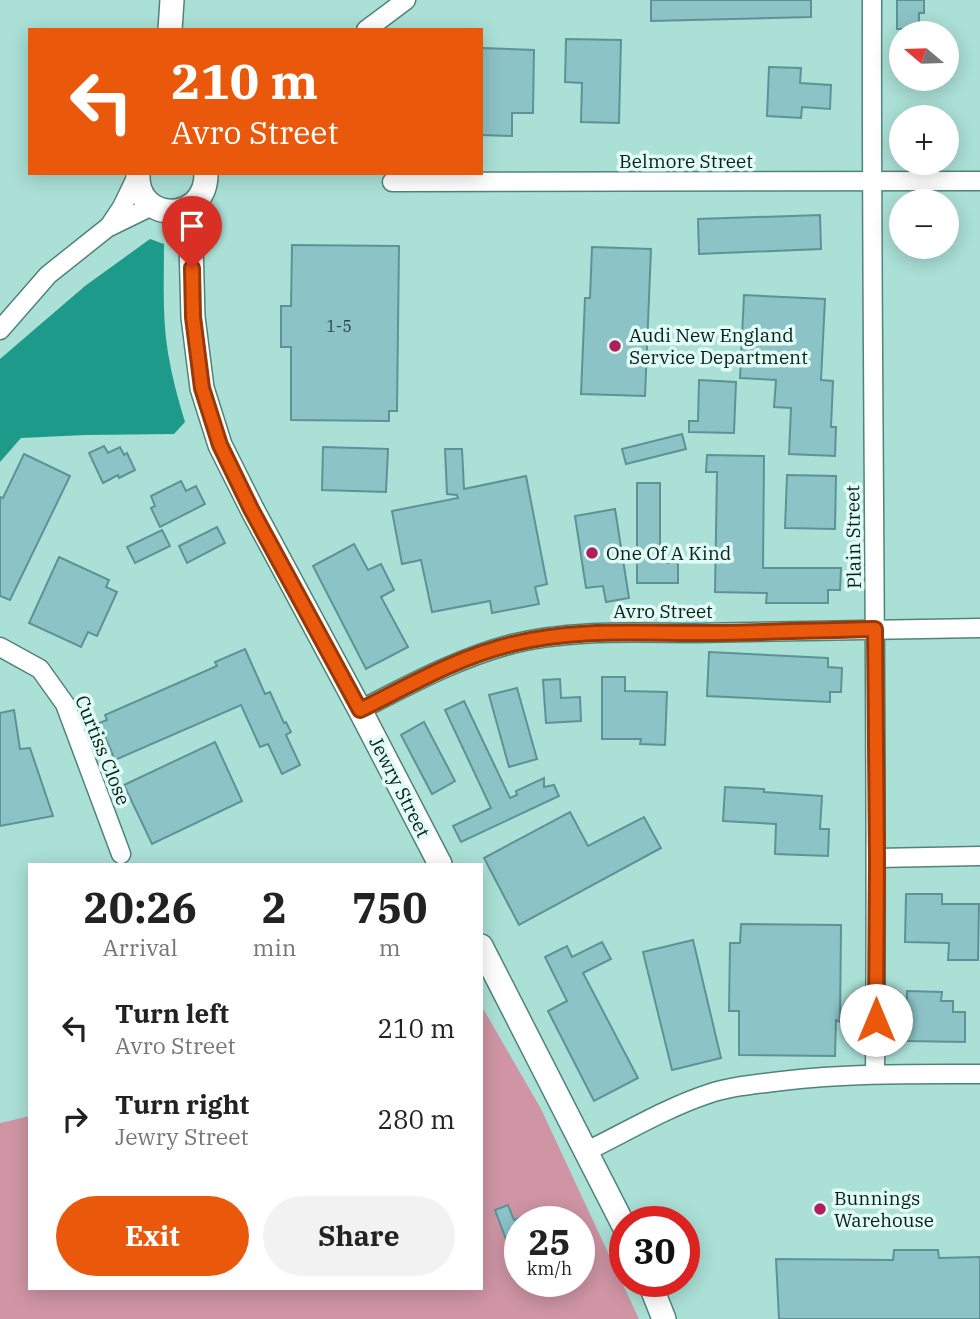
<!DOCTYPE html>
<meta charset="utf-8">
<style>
body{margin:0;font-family:"IBM Plex Serif",serif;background:#f2f2f2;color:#222;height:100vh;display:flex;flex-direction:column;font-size:26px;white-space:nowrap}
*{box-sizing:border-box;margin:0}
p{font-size:23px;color:#767676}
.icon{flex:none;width:38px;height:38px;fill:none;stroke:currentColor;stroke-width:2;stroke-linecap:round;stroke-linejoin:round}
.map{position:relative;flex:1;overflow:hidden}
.side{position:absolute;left:28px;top:863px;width:455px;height:427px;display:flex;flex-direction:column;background:#fff;border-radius:0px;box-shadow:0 4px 18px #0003}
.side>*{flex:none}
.top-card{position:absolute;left:28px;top:28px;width:455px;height:147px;border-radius:0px;box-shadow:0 4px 18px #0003;background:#ea580c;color:#fff;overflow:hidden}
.needle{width:46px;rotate:289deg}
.controls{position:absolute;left:889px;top:21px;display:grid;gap:14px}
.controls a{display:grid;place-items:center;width:70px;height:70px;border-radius:50%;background:#fff;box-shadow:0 4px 18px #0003;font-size:35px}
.speed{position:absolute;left:504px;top:1206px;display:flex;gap:14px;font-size:35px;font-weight:700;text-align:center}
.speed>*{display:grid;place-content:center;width:91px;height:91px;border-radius:50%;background:#fff;box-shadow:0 4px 18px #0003;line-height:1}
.speed small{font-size:18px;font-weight:400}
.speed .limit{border:10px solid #d22;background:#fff;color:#111}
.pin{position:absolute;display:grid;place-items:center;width:60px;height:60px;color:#fff;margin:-72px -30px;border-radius:50% 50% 50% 0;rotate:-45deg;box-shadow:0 0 7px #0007}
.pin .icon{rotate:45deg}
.me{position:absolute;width:77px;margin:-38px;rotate:0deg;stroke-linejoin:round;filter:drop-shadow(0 0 5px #0008)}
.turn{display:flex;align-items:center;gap:24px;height:147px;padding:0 28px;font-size:32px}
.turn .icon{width:91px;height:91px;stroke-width:2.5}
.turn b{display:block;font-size:49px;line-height:60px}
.eta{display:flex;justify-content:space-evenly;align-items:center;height:119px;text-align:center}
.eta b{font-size:42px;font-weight:700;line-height:49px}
.button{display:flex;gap:14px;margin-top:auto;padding:14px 28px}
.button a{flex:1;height:80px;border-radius:42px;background:#ea580c;color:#fff;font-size:28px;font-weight:700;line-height:80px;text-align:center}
.button a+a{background:#f2f2f2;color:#222}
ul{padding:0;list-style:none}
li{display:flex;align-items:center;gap:21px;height:91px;padding:0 28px}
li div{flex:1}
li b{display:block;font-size:26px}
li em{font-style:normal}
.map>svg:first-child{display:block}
.green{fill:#cf95a5;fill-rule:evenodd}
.water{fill:#1d9a8a}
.building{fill:#8cc3c7;stroke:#5d9397;stroke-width:2}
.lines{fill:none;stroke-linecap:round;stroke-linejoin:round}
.minor-casing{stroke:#50847b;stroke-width:21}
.major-casing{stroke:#50847b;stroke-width:26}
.minor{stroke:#fff;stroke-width:18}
.major{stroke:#fff;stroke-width:23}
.route-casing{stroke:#983908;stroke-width:18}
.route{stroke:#ea580c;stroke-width:12}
.poi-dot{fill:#ad205c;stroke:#e1fbf5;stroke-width:2.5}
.labels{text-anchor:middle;stroke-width:7;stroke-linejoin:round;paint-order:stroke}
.number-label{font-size:16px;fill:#2a4846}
.street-label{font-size:19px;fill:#091f1b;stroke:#e1fbf5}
.poi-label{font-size:19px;fill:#091f1b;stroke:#e1fbf5;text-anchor:start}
</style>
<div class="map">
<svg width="980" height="1319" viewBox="0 0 980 1319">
<rect width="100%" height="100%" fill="#aae0d6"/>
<path class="green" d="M 481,1005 L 541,1109 L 639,1319 L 0,1319 L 0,1123 L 30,1116 L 30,1288 L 481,1288 ZM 520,1222 L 579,1222 L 579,1281 L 520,1281 Z"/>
<path class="water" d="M 150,239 L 164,244 C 164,280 162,317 168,353 C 172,377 178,399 185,422 L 174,434 L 85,435 L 21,438 L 0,462 L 0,359 L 85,286 Z"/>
<g class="building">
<path d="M 651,0 L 811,0 L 811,17 L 651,21 Z"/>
<path d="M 897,0 L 924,0 L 924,13 L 919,13 L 919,29 L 897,29 Z"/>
<path d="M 566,39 L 621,40 L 619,123 L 581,122 L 582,83 L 565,82 Z"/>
<path d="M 481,48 L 534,50 L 533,113 L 512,113 L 512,136 L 481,135 Z"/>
<path d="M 769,67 L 801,68 L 800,83 L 831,85 L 830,109 L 802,107 L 801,118 L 767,116 Z"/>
<path d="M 820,215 L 821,249 L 699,254 L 698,219 Z"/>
<path d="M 292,245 L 399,246 L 397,411 L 389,411 L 389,421 L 291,420 L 291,347 L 281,347 L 281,306 L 291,306 Z"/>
<path d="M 592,247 L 651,249 L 645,396 L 581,394 L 585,298 L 590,298 Z"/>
<path d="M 744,295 L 825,299 L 821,380 L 833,381 L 831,427 L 836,427 L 835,456 L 789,454 L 791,408 L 774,407 L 776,380 L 740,378 Z"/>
<path d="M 699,380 L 736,382 L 734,433 L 689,432 L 689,421 L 698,421 Z"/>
<path d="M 682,434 L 686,449 L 626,464 L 622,449 Z"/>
<path d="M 104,446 L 108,453 L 120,447 L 124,455 L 127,453 L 135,470 L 119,478 L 118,475 L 103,483 L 89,453 Z"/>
<path d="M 323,447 L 388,449 L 386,492 L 322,490 Z"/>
<path d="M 445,449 L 462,449 L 464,489 L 526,476 L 547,584 L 535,587 L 539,604 L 492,613 L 490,601 L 432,612 L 421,560 L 402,564 L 392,511 L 458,498 L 457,495 L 447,494 Z"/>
<path d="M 24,454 L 70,476 L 10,600 L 0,596 L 0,497 L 3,498 Z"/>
<path d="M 707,455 L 764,456 L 763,568 L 841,568 L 840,590 L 828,590 L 828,603 L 766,603 L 767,593 L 715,592 L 717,472 L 706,472 Z"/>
<path d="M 787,475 L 836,476 L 835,529 L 785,528 Z"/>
<path d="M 181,481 L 186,491 L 196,486 L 205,504 L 160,527 L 151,508 L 155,506 L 151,496 Z"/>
<path d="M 637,483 L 660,483 L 660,563 L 678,563 L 678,583 L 637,583 Z"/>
<path d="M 615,509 L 629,598 L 606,602 L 603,586 L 586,588 L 575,516 Z"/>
<path d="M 217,527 L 225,543 L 187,563 L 179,546 Z"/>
<path d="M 162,530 L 170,546 L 135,563 L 127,547 Z"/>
<path d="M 354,544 L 368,570 L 381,564 L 394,590 L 381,597 L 408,647 L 366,669 L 313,566 Z"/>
<path d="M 59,557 L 109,580 L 106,587 L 117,592 L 97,636 L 88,632 L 81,647 L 29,623 Z"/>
<path d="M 245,649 L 265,694 L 270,692 L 284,723 L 286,722 L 291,732 L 286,735 L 300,765 L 282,774 L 268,744 L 260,747 L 241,705 L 115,760 L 99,723 L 107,720 L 105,715 L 217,666 L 215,662 Z"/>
<path d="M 709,652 L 828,658 L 828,667 L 842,668 L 841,692 L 830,692 L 830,702 L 707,696 Z"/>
<path d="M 602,677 L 625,677 L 625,691 L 667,692 L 665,745 L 640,744 L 641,739 L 602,739 Z"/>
<path d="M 560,679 L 561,698 L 580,697 L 581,721 L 546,723 L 543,680 Z"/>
<path d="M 517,688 L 537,759 L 509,767 L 489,695 Z"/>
<path d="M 464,701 L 510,798 L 517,795 L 516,791 L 544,778 L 544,787 L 554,785 L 559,796 L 461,842 L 453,826 L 491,808 L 445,710 Z"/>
<path d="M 14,710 L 20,749 L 30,748 L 53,816 L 0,826 L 0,713 Z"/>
<path d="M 424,722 L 455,781 L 432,794 L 401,735 Z"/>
<path d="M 215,742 L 242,801 L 152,844 L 124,785 Z"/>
<path d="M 725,787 L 764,789 L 764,792 L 822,796 L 820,829 L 829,829 L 828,856 L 775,854 L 776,824 L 723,821 Z"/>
<path d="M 570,812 L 588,846 L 644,817 L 661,848 L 519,925 L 484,858 Z"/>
<path d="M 906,894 L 942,894 L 942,904 L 979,904 L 978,960 L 948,960 L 949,943 L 905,942 Z"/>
<path d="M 741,924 L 841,925 L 840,1022 L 836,1020 L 835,1056 L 739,1055 L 739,1011 L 729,1011 L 730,943 L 740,943 Z"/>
<path d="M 693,940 L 721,1058 L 672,1070 L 643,952 Z"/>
<path d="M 602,942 L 611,959 L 583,973 L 638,1078 L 594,1101 L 548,1011 L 567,1001 L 545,957 L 567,946 L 572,957 Z"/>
<path d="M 907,991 L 942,992 L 941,1001 L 953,1001 L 953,1012 L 965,1012 L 965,1042 L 906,1041 Z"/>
<path d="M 508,1205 L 514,1220 L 545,1208 L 550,1222 L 520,1222 L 519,1274 L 495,1210 Z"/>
<path d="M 894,1250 L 938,1250 L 939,1258 L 980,1257 L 980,1319 L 779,1319 L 776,1259 L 893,1260 Z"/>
</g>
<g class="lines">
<g class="minor-casing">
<g id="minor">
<path d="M 872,0 C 871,358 878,716 875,1074"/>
<path d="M 366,30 L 406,0"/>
<path d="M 392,182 L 980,181"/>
<path d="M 110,225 L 122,207 L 137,176"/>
<path d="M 0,330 L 48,275 L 107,228 L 152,206"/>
<path d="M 0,647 L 40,669 L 65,704 L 121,854"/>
<path d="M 360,710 C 409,685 458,658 512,644 C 573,629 635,633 697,633 C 792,632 886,629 980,628"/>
<path d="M 877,858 L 980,856"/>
<path d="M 587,1151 C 626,1132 666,1108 708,1094 C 732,1086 757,1084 782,1081 C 848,1073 914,1074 980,1074"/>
</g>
</g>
<g class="major-casing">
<g id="major">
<path d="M 170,30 L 172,0"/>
<path d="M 138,173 C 135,224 207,224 206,173"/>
<path d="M 197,201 L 191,244 L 193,317 L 202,388 L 220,445 L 252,509 L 360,710 L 440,864"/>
<path d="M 481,946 L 625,1228"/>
<path d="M 649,1281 L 664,1319"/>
</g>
</g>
<use href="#minor" class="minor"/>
<use href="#major" class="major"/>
</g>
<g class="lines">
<g class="route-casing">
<path id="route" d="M 192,268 L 193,317 L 202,388 L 220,445 L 251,509 L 360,710 C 410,685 458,657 512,644 C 572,629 632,633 693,633 C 754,633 815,630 875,629 L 877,858 L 876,1020"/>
</g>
<use href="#route" class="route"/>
</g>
<g class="poi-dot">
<circle cx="615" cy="346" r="7"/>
<circle cx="592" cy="553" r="7"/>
<circle cx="820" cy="1209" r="7"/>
</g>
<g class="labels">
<g class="number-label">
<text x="339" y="332">1-5</text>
</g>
<g class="street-label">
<text x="686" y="168">Belmore Street</text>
<text transform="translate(853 537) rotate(-91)" y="7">Plain Street</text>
<text x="663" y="618">Avro Street</text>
<text transform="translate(103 750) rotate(68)" y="7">Curtiss Close</text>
<text transform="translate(400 787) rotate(63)" y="7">Jewry Street</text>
</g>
<g class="poi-label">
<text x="629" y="342">Audi New England<tspan x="629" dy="22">Service Department</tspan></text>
<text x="606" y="560">One Of A Kind</text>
<text x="834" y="1205">Bunnings<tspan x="834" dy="22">Warehouse</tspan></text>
</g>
</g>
</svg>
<div class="controls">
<a><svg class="needle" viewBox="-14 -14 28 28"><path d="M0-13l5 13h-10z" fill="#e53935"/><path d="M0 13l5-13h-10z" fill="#767676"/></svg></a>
<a>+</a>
<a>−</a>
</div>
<div class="speed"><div>25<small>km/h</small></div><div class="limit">30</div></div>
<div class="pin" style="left:192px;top:268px;background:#d93025"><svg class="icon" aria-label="arrive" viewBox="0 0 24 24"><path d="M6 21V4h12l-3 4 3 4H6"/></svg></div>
<svg class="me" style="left:876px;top:1020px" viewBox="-20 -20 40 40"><circle r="19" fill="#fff"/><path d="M0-13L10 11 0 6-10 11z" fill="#ea580c"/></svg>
<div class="top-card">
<div class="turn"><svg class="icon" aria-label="left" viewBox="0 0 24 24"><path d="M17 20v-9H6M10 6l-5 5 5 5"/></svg><div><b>210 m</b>Avro Street</div></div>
</div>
<section class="side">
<div class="eta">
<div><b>20:26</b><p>Arrival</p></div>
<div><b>2</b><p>min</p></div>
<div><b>750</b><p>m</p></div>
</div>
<ul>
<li><svg class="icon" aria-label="left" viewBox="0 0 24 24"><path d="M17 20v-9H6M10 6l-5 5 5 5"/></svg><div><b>Turn left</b><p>Avro Street</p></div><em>210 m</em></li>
<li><svg class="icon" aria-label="right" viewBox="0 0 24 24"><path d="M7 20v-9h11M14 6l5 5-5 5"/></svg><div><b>Turn right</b><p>Jewry Street</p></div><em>280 m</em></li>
</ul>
<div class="button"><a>Exit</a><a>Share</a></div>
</section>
</div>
